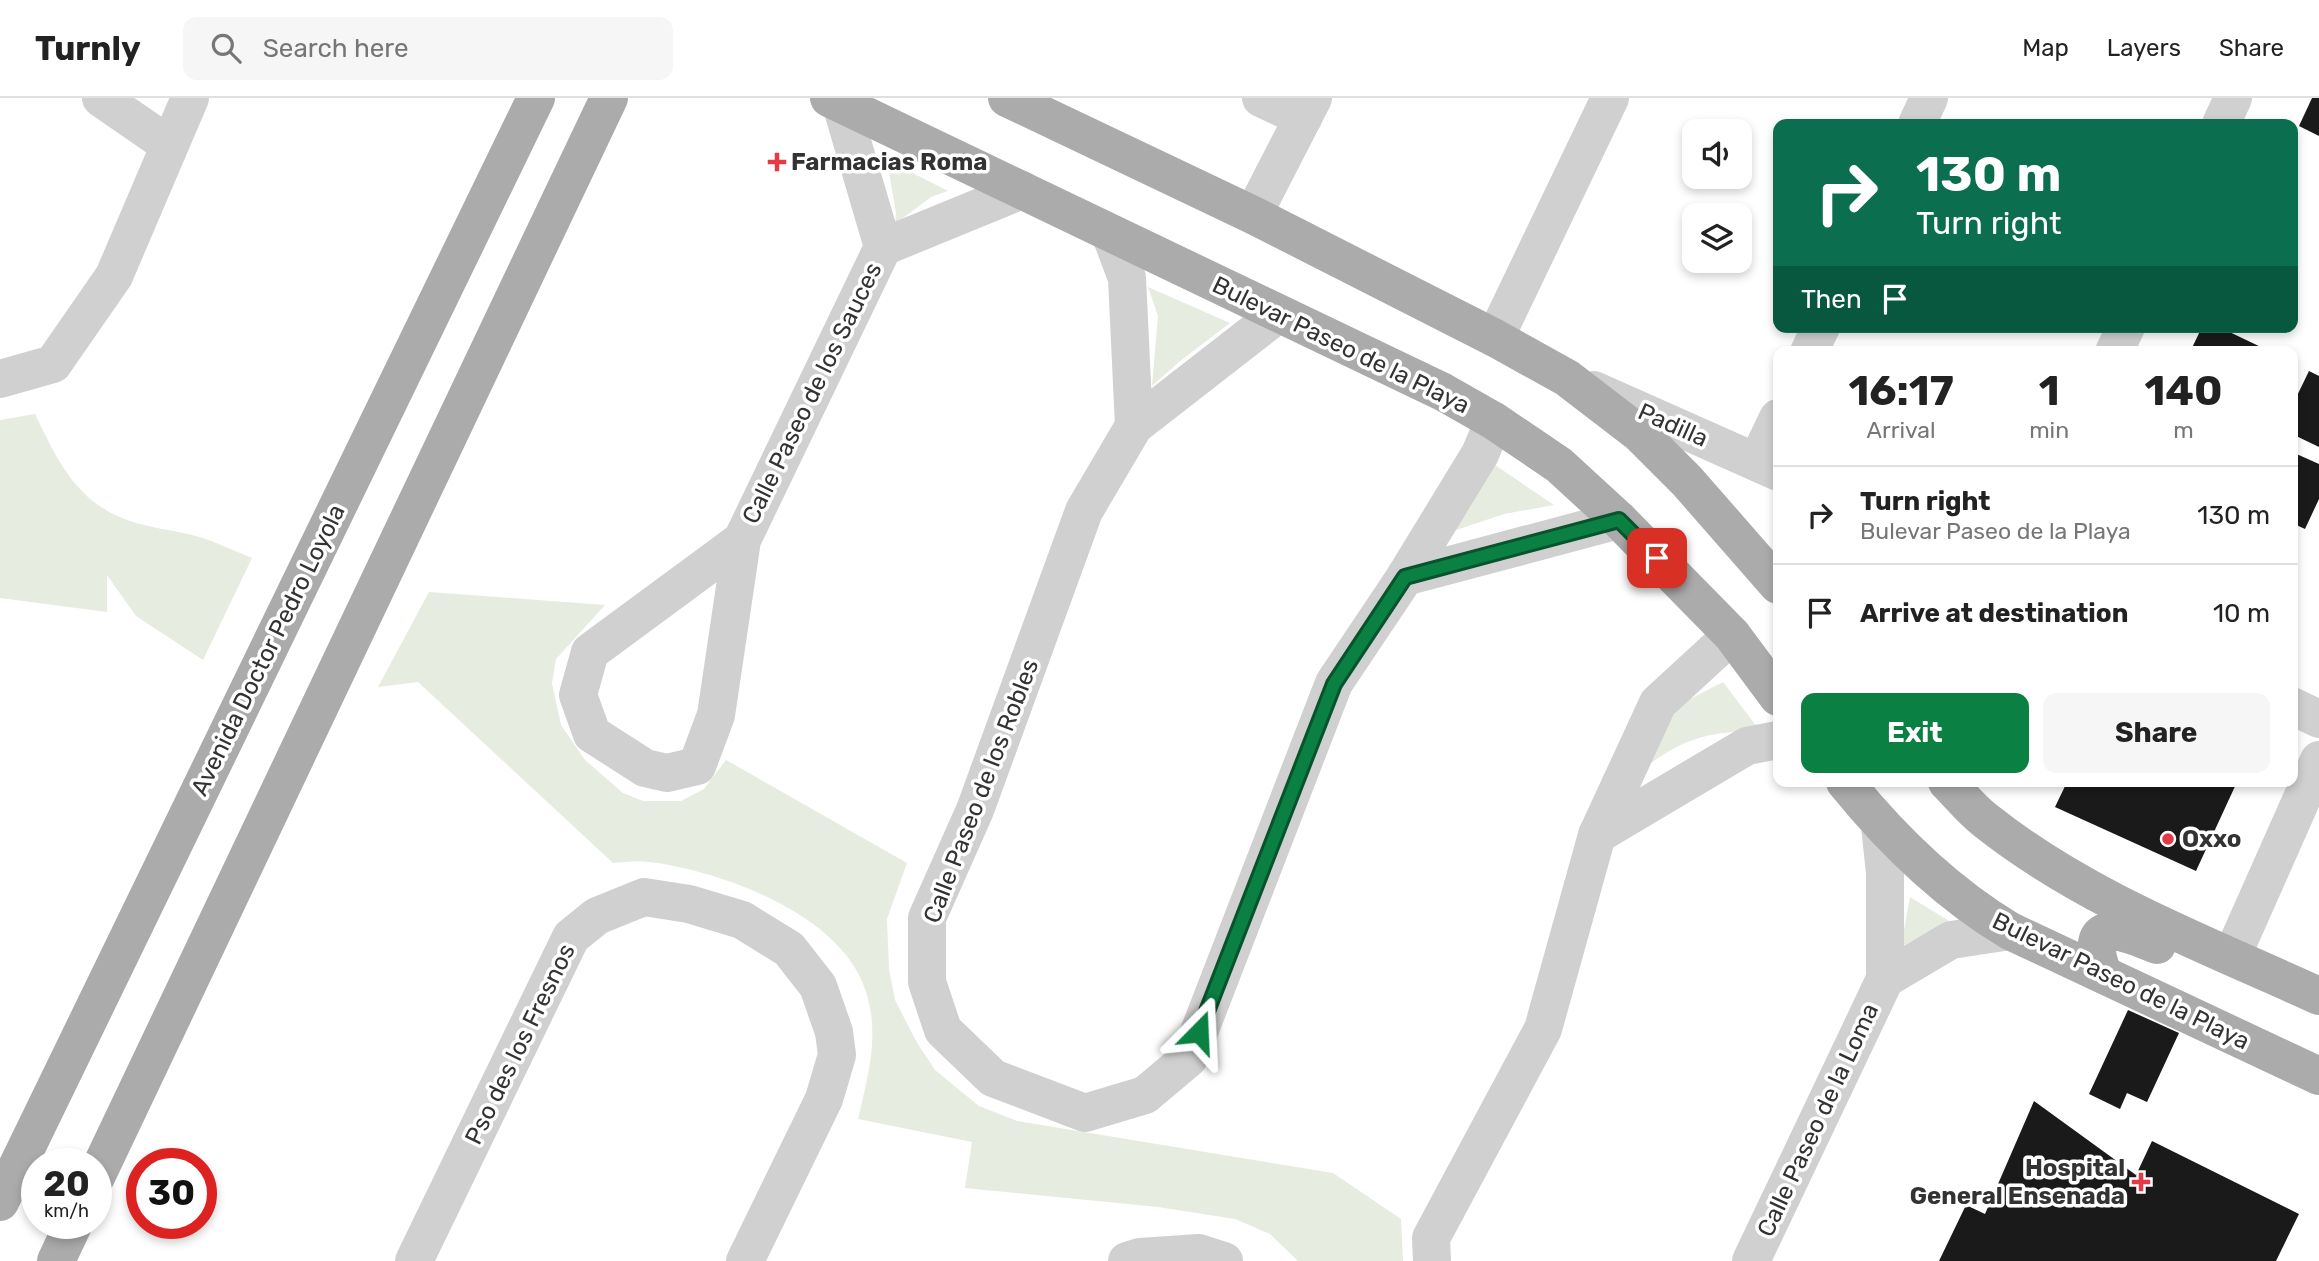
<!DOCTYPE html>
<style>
body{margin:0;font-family:Rubik,sans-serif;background:#f6f6f6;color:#222;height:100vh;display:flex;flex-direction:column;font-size:26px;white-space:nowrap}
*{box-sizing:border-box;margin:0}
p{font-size:23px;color:#767676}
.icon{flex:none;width:38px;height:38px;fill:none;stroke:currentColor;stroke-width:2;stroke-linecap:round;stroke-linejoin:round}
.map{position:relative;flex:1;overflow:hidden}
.sheet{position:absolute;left:1773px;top:248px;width:525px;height:441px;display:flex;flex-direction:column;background:#fff;border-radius:14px;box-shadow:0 4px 10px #0003}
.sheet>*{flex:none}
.banner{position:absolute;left:1773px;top:21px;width:525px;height:214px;border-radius:14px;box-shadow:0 4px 10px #0003;background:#0b6e4f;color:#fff;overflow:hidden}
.buttons{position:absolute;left:1682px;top:21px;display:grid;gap:14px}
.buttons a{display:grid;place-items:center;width:70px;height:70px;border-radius:14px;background:#fff;box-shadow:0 4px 10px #0003;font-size:35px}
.speed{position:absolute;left:21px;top:1050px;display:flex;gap:14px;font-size:35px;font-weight:700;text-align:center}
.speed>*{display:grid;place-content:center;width:91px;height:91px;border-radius:50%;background:#fff;box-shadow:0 4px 10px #0003;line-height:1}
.speed small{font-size:18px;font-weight:400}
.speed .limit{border:10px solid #d22;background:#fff;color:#111}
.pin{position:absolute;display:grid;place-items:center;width:60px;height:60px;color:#fff;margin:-30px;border-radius:14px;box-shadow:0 4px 10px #0006}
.me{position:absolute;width:77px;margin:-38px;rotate:21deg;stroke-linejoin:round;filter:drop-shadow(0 0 5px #0008)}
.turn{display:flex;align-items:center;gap:24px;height:147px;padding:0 28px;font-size:32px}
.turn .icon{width:91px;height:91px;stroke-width:2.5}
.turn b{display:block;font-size:49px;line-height:60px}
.then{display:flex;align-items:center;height:66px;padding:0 28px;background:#0003;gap:14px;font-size:26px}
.eta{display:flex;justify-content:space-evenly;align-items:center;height:119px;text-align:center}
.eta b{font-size:42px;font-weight:700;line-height:49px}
.button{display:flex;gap:14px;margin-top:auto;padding:14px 28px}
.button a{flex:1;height:80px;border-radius:14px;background:#0b8043;color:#fff;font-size:28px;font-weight:700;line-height:80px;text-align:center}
.button a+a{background:#f6f6f6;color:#222}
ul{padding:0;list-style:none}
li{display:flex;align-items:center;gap:21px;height:98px;padding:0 28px;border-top:2px solid #e0e0e0}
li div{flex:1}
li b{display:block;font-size:26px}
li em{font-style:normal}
header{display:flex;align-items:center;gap:42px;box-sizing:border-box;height:98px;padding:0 35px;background:#fff;border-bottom:2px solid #e0e0e0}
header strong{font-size:33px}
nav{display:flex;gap:38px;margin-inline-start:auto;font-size:24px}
.search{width:490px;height:63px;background:#f6f6f6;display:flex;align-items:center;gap:18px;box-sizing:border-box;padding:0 24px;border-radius:14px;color:#767676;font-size:26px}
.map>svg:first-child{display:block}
.green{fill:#e6ecdf}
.building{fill:#1a1a1a}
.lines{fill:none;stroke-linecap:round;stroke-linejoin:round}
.minor{stroke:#d0d0d0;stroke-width:38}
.major{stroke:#ababab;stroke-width:38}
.route-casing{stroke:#07532c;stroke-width:18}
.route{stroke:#0b8043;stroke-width:12}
.poi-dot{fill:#e63946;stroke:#fff;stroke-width:2.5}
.labels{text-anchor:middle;stroke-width:7;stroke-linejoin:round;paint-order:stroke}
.poi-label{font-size:24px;font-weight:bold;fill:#333;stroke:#fff;text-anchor:start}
.street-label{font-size:24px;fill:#333;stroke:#fff}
</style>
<header>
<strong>Turnly</strong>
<div class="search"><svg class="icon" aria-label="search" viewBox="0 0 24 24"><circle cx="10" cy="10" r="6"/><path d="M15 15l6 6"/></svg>Search here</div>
<nav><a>Map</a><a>Layers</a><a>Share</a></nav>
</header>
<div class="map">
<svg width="2319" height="1163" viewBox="0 0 2319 1163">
<rect width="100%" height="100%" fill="#fff"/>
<g class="green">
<path d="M 887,62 L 948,93 L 931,99 L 895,126 L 896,115 Z"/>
<path d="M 1148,189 L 1230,225 L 1180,263 L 1152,288 L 1158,218 Z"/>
<path d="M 35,316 C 58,364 78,407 133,424 C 152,430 172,432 192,437 C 212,442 232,452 252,460 L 203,562 L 136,518 L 107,477 L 107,514 L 0,500 L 0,322 Z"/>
<path d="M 1495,367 L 1554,407 L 1504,416 L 1444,436 Z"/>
<path d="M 429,494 L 605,507 L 556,561 L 552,585 L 561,627 L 585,662 L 623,695 L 643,703 L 681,703 L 704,691 L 726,662 L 907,765 L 887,821 L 889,871 L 895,902 L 916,943 L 935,972 L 979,1008 L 1017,1023 L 1333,1075 L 1401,1121 L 1403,1163 L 1298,1163 L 1270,1136 L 1235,1121 L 1158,1109 L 965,1090 L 972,1044 L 858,1021 C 868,978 880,937 866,894 C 843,817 722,773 650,764 C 638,762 625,764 613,765 L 418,584 L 378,589 Z"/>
<path d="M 1723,584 L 1760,633 C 1710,633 1683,640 1643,671 L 1673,617 L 1690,601 Z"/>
<path d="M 1910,799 L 1949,823 L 1901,849 Z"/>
</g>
<g class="building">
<path d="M 2312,0 L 2319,0 L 2319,38 L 2299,28 Z"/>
<path d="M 2202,229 L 2219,229 L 2263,250 L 2262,254 L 2190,254 Z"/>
<path d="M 2309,273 L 2319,278 L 2319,349 L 2292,336 L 2292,308 Z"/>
<path d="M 2292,354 L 2319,366 L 2319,401 L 2305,431 L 2292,425 Z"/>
<path d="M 2067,684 L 2237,684 L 2196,773 L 2055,709 Z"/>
<path d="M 2128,912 L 2179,935 L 2147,1004 L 2127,995 L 2120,1011 L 2089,996 Z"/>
<path d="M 2034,1003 L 2136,1077 L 2152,1043 L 2299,1116 L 2276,1163 L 1939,1163 L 1966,1107 L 1985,1116 Z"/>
</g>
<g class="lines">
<g class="minor">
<path d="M 101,0 L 169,47"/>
<path d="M 1261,0 L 1303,20"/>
<path d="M 1917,26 L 1929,0"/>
<path d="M 2221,26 L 2233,0"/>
<path d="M 1253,117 L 1313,0"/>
<path d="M 1110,135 L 1127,180 L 1134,328"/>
<path d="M 883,149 L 1022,92"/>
<path d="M 1278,216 L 1134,328 L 1084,413 L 975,712 L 927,820 L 927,884 L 943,932 L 993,980 L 1085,1015 L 1145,997 L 1189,960 L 1334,585 L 1405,479 L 1619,422"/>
<path d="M 1495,240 L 1610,0"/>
<path d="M 1809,254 L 1821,229"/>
<path d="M 2114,254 L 2126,229"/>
<path d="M 0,281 L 53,266 L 114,178 L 190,0"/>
<path d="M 1594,292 L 1778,374"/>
<path d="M 1757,364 L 1778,320"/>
<path d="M 742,442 L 590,554 L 578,597 L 592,636 L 645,670 L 667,675 L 697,668 L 716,617 L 742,442 L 883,149 L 841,6"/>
<path d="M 1405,479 L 1480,356 L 1494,323"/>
<path d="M 2292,608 L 2319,621"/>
<path d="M 1597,737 L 1658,605 L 1732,537"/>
<path d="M 2232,858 L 2319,662"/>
<path d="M 1885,881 L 1951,842 L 2010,833"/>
<path d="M 414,1163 L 571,839 L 597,818 L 644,799 L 689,806 L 742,822 L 789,851 L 818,888 L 834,934 L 837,957 L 824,1001 L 745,1163"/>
<path d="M 1127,1163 L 1140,1159 L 1199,1155 L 1224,1163"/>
<path d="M 1432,1163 L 1431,1140 L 1543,931 L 1597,737 L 1747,648 L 1778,642"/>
<path d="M 1751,1163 L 1885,881 L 1885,775 L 1880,728"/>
</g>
<g class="major">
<path d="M 829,0 L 1443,294 L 1494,323 L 1559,367 L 1619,422 L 1732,537 L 1778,599"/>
<path d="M 1007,0 L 1253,117 L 1495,240 L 1567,280 L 1640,336 L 1687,383 L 1778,487"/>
<path d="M 1845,684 C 1892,742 1945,794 2010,833 L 2319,978"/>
<path d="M 1947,684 C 1960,697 1971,711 1985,722 C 2084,801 2205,846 2319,898"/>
<path d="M 2103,876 C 2081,816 2121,832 2157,847"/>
<path d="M 96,1079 L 609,0"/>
<path d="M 0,1104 L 536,0"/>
<path d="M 56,1163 L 74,1125"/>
</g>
</g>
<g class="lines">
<g class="route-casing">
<path id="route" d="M 1199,934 L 1334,586 L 1405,479 L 1619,422 L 1657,460"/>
</g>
<use href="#route" class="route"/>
</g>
<g class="poi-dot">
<path d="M773.5 53.5h7v7h7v7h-7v7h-7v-7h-7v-7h7z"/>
<circle cx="2168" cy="741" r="7"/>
<path d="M2137.5 1073.5h7v7h7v7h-7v7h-7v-7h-7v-7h7z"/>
</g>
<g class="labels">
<g class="poi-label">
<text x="791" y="72">Farmacias Roma</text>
<text x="2182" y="749">Oxxo</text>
<text x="2125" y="1078" text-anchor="end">Hospital<tspan x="2125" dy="28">General Ensenada</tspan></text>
</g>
<g class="street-label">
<text transform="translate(1341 247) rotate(26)" y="8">Bulevar Paseo de la Playa</text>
<text transform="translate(812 295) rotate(-64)" y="8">Calle Paseo de los Sauces</text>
<text transform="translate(1673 327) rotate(24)" y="8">Padilla</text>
<text transform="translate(268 552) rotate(-64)" y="8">Avenida Doctor Pedro Loyola</text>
<text transform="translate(981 693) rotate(-69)" y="8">Calle Paseo de los Robles</text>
<text transform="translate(2121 883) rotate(26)" y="8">Bulevar Paseo de la Playa</text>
<text transform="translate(520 946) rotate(-64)" y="8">Pso des los Fresnos</text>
<text transform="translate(1818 1022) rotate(-65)" y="8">Calle Paseo de la Loma</text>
</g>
</g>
</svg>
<div class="buttons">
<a><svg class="icon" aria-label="sound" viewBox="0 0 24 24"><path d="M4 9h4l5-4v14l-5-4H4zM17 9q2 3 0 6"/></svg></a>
<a><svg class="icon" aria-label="layers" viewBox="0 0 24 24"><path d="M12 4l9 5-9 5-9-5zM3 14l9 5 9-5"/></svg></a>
</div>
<div class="speed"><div>20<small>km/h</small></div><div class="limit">30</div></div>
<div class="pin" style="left:1657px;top:460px;background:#d93025"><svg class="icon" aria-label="arrive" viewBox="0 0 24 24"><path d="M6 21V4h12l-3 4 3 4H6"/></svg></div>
<svg class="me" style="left:1199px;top:934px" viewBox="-20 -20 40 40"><path d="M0-17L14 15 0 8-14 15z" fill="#0b8043" stroke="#fff" stroke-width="4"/></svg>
<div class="banner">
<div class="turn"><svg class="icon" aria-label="right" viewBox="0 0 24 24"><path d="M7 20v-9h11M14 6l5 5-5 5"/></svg><div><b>130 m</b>Turn right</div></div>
<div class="then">Then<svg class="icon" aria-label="arrive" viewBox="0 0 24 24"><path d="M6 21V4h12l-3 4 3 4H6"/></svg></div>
</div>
<section class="sheet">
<div class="eta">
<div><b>16:17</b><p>Arrival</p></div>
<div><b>1</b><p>min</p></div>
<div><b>140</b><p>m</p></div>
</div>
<ul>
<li><svg class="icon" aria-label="right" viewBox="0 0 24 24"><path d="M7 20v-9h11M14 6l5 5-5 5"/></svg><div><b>Turn right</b><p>Bulevar Paseo de la Playa</p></div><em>130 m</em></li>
<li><svg class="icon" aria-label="arrive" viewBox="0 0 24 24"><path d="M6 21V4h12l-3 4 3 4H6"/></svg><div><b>Arrive at destination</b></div><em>10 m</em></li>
</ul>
<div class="button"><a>Exit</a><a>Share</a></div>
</section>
</div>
